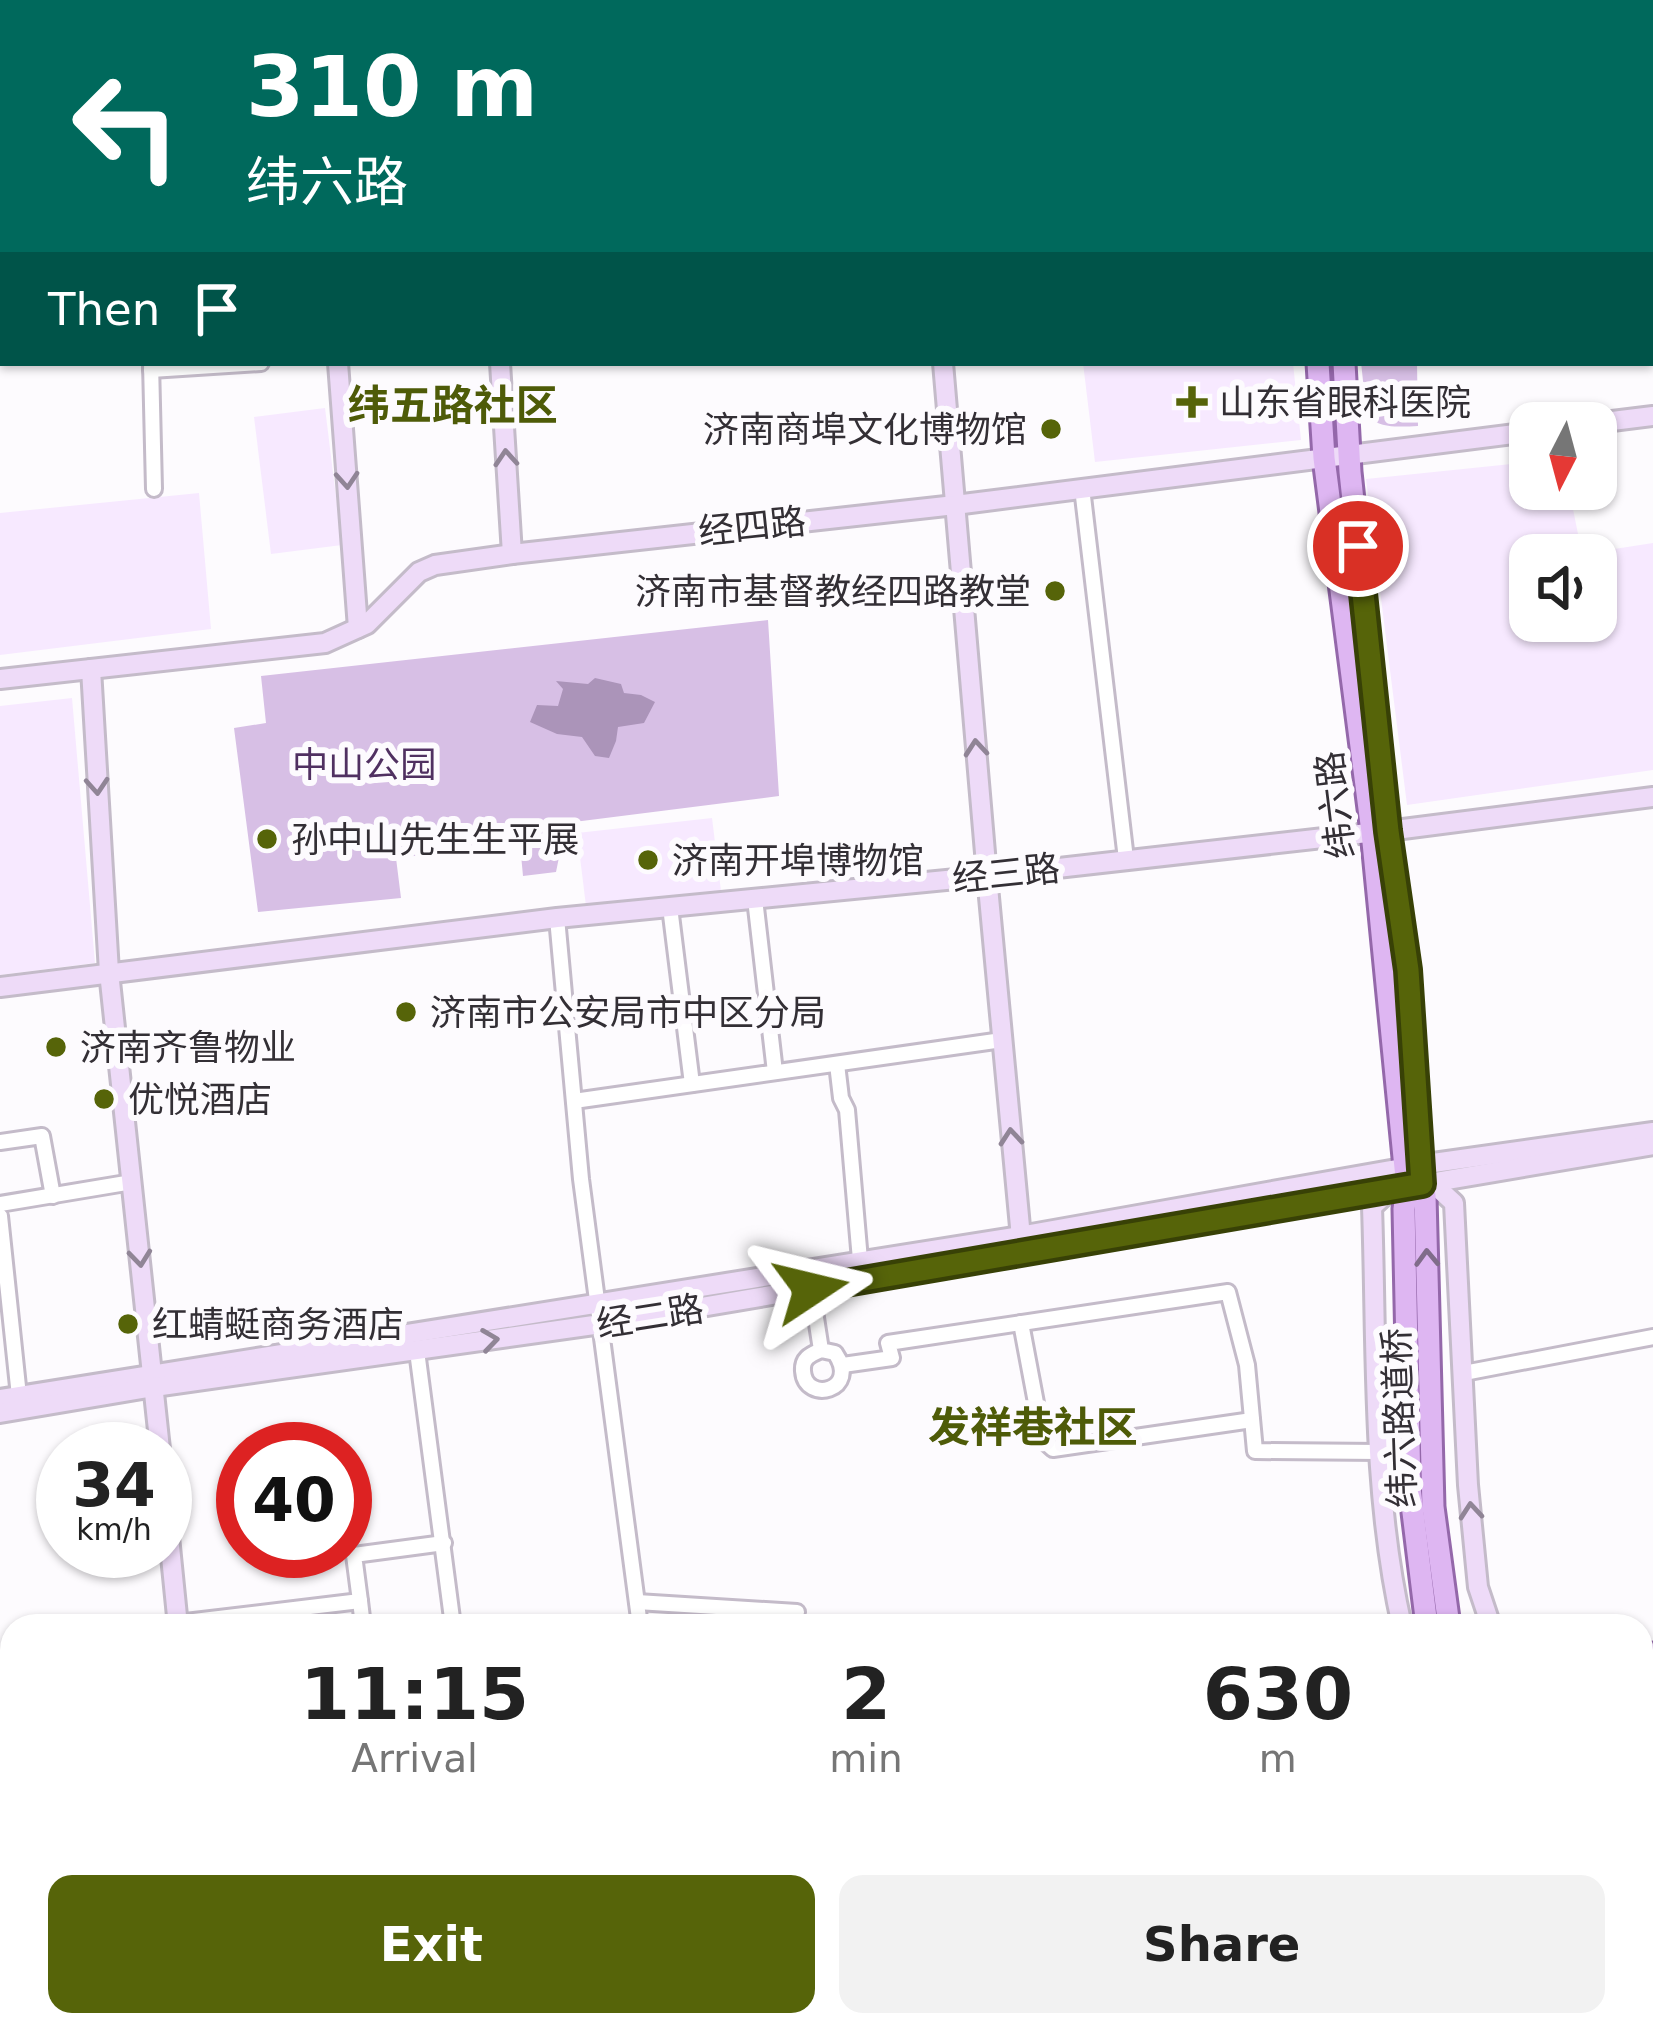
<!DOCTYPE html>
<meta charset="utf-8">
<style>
body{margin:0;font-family:"DejaVu Sans","Noto Sans SC",sans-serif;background:#f2f2f2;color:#222;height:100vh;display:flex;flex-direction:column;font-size:45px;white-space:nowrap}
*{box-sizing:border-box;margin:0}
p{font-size:39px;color:#767676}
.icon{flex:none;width:66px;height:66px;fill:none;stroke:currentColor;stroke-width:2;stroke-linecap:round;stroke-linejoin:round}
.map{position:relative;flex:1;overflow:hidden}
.panel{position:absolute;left:0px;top:1614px;width:1653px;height:423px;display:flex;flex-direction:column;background:#fff;border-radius:36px 36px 0 0;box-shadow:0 3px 9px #0004}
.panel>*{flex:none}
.banner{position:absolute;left:0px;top:0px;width:1653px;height:366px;box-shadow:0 3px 9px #0004;background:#00695c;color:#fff;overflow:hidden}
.needle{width:78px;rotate:186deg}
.tools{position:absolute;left:1509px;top:402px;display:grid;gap:24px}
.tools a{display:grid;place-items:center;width:108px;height:108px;border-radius:24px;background:#fff;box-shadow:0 3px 9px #0004;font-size:60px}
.speed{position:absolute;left:36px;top:1422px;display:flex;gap:24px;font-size:60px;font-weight:700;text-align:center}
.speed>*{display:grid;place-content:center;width:156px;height:156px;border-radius:50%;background:#fff;box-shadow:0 3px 9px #0004;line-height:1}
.speed small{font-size:30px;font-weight:400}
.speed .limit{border:18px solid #d22;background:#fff;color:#111}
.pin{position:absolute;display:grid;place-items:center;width:102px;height:102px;color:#fff;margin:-51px;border:6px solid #fff;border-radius:50%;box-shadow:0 3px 12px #0007}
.me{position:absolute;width:132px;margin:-66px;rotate:80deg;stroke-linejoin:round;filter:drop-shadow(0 0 9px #0008)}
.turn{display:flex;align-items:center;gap:42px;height:252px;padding:0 48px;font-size:54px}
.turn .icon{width:156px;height:156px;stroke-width:2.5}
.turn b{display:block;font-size:84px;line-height:102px}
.then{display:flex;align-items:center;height:114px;padding:0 48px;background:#0003;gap:24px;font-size:45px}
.eta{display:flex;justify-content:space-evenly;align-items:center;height:204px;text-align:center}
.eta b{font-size:72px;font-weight:700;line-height:84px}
.cta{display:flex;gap:24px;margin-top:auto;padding:24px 48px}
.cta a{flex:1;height:138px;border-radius:24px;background:#566409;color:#fff;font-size:48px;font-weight:700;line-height:138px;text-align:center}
.cta a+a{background:#f2f2f2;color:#222}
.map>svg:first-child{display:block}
.built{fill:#f7e9ff;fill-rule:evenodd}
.green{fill:#d7bfe5}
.water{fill:#ab94b9}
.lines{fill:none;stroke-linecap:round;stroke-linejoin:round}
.street-casing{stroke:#c4bbc9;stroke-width:20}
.secondary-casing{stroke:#c4bbc9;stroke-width:24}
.primary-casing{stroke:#9468aa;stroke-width:27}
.street{stroke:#fff;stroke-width:14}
.secondary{stroke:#eedbf8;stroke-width:18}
.primary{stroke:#deb6f2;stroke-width:21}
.oneway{stroke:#908596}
.oneway2{stroke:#806c8a}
.route-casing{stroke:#384106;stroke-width:30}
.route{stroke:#566409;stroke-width:21}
.poi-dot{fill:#566409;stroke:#fdfbfe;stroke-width:4.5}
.labels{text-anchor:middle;stroke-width:12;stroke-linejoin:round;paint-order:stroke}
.poi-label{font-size:36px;fill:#332f35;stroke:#fdfbfe;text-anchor:start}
.street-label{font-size:36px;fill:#332f35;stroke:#fdfbfe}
.park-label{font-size:36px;fill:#503061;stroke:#fdfbfe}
.quarter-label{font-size:42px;font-weight:bold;fill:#4e5b08;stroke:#fdfbfe}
</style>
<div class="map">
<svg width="1653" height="2036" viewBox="0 0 1653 2036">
<rect width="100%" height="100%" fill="#fdfbfe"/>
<g class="built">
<path d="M 1083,363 L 1293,363 L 1301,440 L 1095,462 Z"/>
<path d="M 325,408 L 342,545 L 271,554 L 254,417 Z"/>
<path d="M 1530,462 L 1530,489 L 1569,489 L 1582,554 L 1653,543 L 1653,770 L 1407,805 L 1366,479 ZM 1596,555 L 1596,621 L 1530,621 L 1530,555 Z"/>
<path d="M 199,493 L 211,629 L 0,655 L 0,513 Z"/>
<path d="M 72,698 L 95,963 L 0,975 L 0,706 Z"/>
<path d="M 712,818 L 721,891 L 586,906 L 577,833 Z"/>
<path d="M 12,1811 L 12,2025 L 195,2025 L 196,2036 L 0,2036 L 0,1812 Z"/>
</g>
<g class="green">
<path d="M 1361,363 L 1417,363 L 1418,426 C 1358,430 1368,415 1361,363 Z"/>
<path d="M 768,620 L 779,796 L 566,823 L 556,872 L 523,876 L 520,844 L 396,858 L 401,898 L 258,912 L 234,728 L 266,723 L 261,676 Z"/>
</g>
<path class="water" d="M 595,678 L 621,684 L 624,693 L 641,695 L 655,702 L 644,723 L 618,727 L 616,741 L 609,758 L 595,756 L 582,737 L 557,734 L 530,722 L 537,705 L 558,706 L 563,689 L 556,681 L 588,684 Z"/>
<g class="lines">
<g class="street-casing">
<g id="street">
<path d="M 395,0 L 396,3"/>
<path d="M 169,3 L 169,0"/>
<path d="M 151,363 L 154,489"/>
<path d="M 151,370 L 261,363"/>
<path d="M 1082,488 L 1126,859"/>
<path d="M 755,899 L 775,1072"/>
<path d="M 670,907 L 692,1084"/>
<path d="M 557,918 L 581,1179 L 640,1626"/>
<path d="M 837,1064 L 841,1098 L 847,1110 L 860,1260"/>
<path d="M 574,1101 L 1002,1040"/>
<path d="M 0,1142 L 42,1136 L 53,1196"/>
<path d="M 0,1204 L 132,1182"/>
<path d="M 0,1216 L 19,1396"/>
<path d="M 810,1279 L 821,1350 C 810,1355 802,1358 803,1371 C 805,1404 861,1391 835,1353 L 821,1350"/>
<path d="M 1021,1323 L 1043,1440 L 1053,1449 L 1252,1420"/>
<path d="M 417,1351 L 453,1626"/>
<path d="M 843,1365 L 892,1358 L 888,1343 L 1228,1292 L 1247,1365 L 1255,1451 L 1380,1452"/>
<path d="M 1464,1373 L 1653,1337"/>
<path d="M 360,1601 L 363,1626"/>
<path d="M 637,1602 L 797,1612"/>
<path d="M 177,1623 L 360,1601 L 354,1555 L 444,1543"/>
<path d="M 0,1803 L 12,1802"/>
<path d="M 299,2025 L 302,2036"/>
<path d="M 705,2025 L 708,2036"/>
<path d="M 1618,2025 L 1622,2036"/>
</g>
</g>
<g class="secondary-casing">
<g id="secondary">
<path d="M 316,0 L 316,3"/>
<path d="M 912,0 L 913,3"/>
<path d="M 1650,36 L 1653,36"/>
<path d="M 1650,104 L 1653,140"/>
<path d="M 0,238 L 3,238"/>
<path d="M 338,363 L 358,628"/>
<path d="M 500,363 L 512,554"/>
<path d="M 943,363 L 987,876 L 1022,1248"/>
<path d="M 1596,423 L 1653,416"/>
<path d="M 91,669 L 109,972 L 160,1449"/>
<path d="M 0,679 L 325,643 L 367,624 L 419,572 L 435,565 L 512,554 L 955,505 L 1530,432"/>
<path d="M 0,987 L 557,918 L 987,876 L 1403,829 L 1653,797"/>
<path d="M 1428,1179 L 1454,1203 L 1468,1485 L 1478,1587 L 1491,1626"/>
<path d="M 1388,1192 L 1372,1207 C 1377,1345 1371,1490 1402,1626"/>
<path d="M 0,1399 L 1020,1236 L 1419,1165 L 1653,1132"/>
<path d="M 0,1413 L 154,1387 L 601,1324 L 1653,1145"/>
<path d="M 165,1497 L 178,1626"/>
</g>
</g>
<g class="primary-casing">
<g id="primary">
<path d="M 1284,0 L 1284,3"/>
<path d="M 1309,0 L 1309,3"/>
<path d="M 1318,363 L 1324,458 L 1372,832 L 1407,1188 L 1404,1209 L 1410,1488 L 1427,1626"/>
<path d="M 1344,363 L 1350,472 L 1388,831 L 1408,970 L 1418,1147 L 1425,1196 L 1433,1507 L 1449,1626"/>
<path d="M 1641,1657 L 1653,1654"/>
<path d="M 1641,1691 L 1653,1688"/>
<path d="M 1553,2025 L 1556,2036"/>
<path d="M 1579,2025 L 1583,2036"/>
<path d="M 79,2036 L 131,2025"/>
<path d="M 226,2036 L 271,2025"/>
</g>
</g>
<use href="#street" class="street"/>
<use href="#secondary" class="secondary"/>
<use href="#primary" class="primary"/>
</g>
<defs><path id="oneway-chevron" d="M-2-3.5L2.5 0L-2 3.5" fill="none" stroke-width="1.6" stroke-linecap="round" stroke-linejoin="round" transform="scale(3)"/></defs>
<g class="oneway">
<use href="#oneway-chevron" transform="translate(506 458) rotate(-94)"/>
<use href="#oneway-chevron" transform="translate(347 480) rotate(86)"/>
<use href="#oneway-chevron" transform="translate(976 748) rotate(-95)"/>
<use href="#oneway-chevron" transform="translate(97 786) rotate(86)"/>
<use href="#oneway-chevron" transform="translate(1011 1137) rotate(-95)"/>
<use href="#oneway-chevron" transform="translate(140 1258) rotate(84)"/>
<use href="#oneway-chevron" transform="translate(490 1340) rotate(-8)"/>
<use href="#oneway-chevron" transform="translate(1471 1511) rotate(-95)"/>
</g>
<use class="oneway2" href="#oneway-chevron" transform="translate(1427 1258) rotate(-92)"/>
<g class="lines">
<g class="route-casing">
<path id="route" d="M 811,1289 L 1422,1184 L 1408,970 L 1388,831 L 1358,546"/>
</g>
<use href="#route" class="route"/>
</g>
<g class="poi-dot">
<path d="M1186 384h12v12h12v12h-12v12h-12v-12h-12v-12h12z"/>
<circle cx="1051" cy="429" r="12"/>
<circle cx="1055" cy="591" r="12"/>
<circle cx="267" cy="839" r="12"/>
<circle cx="648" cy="860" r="12"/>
<circle cx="406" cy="1012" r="12"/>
<circle cx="56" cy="1047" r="12"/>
<circle cx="104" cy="1099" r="12"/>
<circle cx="128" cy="1324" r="12"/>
</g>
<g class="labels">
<g class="poi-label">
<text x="1219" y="415">山东省眼科医院</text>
<text x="1027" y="442" text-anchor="end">济南商埠文化博物馆</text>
<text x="1031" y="604" text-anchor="end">济南市基督教经四路教堂</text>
<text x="291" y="852">孙中山先生生平展</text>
<text x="672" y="873">济南开埠博物馆</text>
<text x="430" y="1025">济南市公安局市中区分局</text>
<text x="80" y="1060">济南齐鲁物业</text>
<text x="128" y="1112">优悦酒店</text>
<text x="152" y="1337">红蜻蜓商务酒店</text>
</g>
<g class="street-label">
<text transform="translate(752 526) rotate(-6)" y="13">经四路</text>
<text transform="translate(1335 805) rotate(-97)" y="13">纬六路</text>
<text transform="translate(1006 873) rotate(-6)" y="13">经三路</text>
<text transform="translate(650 1316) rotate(-9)" y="13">经二路</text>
<text transform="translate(1399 1418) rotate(-92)" y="13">纬六路道桥</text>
</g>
<g class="park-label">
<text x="364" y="777">中山公园</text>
</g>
<g class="quarter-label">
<text x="453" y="420">纬五路社区</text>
<text x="1033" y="1442">发祥巷社区</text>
</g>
</g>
</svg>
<div class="tools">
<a><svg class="needle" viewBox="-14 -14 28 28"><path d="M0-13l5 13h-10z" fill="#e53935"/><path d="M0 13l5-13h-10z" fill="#767676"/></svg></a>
<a><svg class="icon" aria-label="sound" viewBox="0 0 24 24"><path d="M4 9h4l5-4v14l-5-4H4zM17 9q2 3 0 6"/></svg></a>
</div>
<div class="speed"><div>34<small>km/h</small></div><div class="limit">40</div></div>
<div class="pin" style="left:1358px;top:546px;background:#d93025"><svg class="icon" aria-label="arrive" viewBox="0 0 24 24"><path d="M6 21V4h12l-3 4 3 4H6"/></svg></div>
<svg class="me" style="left:811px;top:1289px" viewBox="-20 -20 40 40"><path d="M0-17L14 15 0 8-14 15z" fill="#566409" stroke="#fff" stroke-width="4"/></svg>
<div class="banner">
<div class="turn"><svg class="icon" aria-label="left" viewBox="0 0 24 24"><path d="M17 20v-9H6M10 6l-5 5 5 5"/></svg><div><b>310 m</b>纬六路</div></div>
<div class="then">Then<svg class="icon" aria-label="arrive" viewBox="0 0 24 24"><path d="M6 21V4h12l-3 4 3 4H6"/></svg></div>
</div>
<section class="panel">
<div class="eta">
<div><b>11:15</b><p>Arrival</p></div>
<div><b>2</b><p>min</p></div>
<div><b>630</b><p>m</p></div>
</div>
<div class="cta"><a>Exit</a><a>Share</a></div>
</section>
</div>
